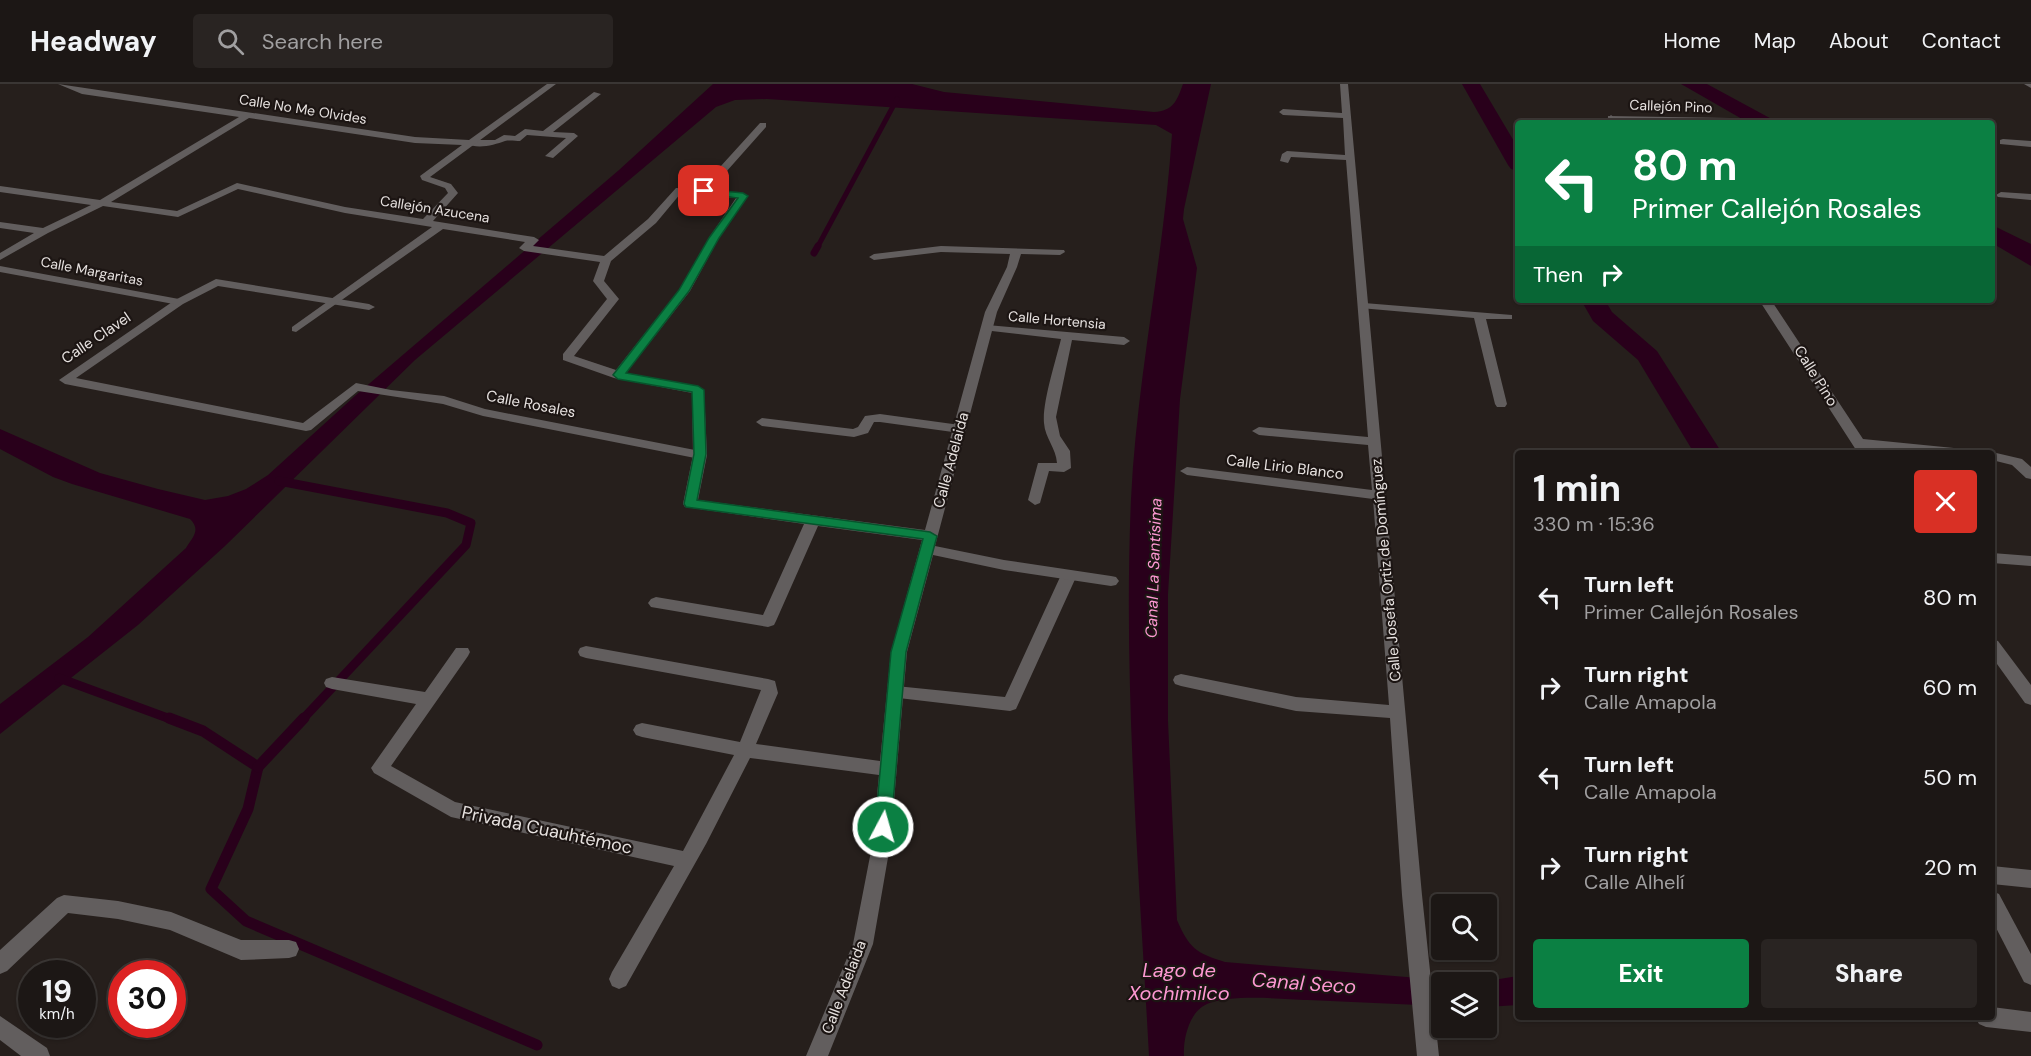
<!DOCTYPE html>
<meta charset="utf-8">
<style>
body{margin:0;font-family:"DM Sans",sans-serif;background:#292422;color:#f1f3f6;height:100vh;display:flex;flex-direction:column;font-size:22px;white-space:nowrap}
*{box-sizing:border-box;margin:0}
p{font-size:20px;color:#a09fa0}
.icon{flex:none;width:33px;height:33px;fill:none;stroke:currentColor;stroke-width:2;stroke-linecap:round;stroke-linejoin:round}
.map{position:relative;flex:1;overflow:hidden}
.sheet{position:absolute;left:1515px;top:366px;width:480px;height:570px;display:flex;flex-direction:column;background:#1c1715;border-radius:6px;box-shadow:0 2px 4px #0004,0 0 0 2px #3a3634}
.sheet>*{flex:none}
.top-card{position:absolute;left:1515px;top:36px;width:480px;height:183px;border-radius:6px;box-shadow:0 2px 4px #0004,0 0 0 2px #3a3634;background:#0b8043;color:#fff;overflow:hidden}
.tools{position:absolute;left:1431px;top:810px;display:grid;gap:12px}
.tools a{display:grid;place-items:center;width:66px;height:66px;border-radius:6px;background:#1c1715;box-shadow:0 2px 4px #0004,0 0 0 2px #3a3634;font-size:30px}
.speed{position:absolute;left:18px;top:876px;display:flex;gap:12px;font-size:30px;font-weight:700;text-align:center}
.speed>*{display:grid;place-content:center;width:78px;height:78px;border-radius:50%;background:#1c1715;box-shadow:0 2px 4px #0004,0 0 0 2px #3a3634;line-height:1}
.speed small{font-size:15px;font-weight:400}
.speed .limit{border:9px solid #d22;background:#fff;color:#111}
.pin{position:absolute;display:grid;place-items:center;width:51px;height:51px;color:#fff;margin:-26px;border-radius:12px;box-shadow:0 3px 9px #0006}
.me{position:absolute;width:66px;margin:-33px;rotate:6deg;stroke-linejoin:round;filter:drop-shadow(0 0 4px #0008)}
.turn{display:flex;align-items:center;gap:21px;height:126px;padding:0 18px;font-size:27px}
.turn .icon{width:78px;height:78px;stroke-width:2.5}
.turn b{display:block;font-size:42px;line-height:51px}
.then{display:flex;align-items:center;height:57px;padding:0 18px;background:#0003;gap:12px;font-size:22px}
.round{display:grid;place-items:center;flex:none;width:63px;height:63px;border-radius:6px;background:#292422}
.overview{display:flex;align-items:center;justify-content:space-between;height:102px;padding:0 18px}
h1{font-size:36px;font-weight:800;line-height:45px}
.button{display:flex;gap:12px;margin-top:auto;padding:12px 18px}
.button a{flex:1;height:69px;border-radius:6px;background:#0b8043;color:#fff;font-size:24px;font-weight:800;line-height:69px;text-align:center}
.button a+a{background:#292422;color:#f1f3f6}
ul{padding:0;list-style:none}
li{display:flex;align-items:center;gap:18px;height:90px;padding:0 18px}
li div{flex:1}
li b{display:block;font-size:22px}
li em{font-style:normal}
header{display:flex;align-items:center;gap:36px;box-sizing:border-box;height:84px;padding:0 30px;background:#1c1715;border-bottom:2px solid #3a3634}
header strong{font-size:28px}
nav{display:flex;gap:33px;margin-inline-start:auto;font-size:21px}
.search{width:420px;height:54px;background:#292422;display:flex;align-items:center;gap:15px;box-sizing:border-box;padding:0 21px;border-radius:6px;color:#a09fa0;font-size:22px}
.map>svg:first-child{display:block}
.water{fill:#29001b}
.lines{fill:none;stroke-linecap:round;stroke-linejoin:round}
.stream-far3{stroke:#29001b;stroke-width:5}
.stream-far2{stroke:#29001b;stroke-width:7}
.stream-far1{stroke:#29001b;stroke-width:9}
.stream{stroke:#29001b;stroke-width:11}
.canal{fill:#29001b;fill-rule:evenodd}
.service{fill:#625e5e;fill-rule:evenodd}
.minor{fill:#625e5e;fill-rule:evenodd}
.tertiary{fill:#625e5e;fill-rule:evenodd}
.route{fill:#0b8043;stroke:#07532c;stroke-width:1.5}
.labels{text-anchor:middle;stroke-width:4.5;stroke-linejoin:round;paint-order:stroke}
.far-street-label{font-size:14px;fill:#e7e2e0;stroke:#1c1513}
.street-label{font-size:15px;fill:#e7e2e0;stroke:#1c1513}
.water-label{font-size:16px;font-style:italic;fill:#fd98d2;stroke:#1c1513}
.near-street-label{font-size:18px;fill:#e7e2e0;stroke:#1c1513}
.near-water-label{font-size:20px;font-style:italic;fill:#fd98d2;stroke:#1c1513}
</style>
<header>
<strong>Headway</strong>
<div class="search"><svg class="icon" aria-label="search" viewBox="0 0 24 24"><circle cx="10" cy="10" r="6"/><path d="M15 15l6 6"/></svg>Search here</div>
<nav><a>Home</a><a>Map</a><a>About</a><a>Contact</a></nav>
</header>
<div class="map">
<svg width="2031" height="972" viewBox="0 0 2031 972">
<rect width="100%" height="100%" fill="#261f1c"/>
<g class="water">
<path d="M 713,0 L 912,0 L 944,8 L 1154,28 C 1173,27 1177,17 1183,0 L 1211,0 L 1184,125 L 1183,135 L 1197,184 L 1180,315 L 1168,510 L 1168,637 L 1177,836 C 1189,864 1196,869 1225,878 L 1455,897 L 1487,897 L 1518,892 L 1518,921 L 1487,923 L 1486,898 L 1442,898 L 1441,922 C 1397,920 1352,918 1308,916 C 1281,915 1231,910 1207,920 C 1189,928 1183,955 1184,972 L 1149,972 C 1139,786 1123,601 1131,415 C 1137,292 1164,172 1172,50 L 1156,41 L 767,15 L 735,16 L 716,23 L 415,276 L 225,462 L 138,541 L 0,650 L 0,620 L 88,553 L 186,464 C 193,453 201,446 190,435 L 72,400 L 53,393 L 0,365 L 0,345 L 100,389 L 158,405 L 205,416 L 228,412 L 246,405 L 268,391 L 356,311 L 619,86 Z"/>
<path d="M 1681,0 L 1707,0 L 1779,39 L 1749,39 Z"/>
<path d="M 1992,141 L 2031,160 L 2031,182 L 1992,159 Z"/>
</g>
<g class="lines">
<path class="stream-far3" d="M 817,164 L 897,15"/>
<path class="stream-far2" d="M 814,169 L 818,162"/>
<g class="stream-far1">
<path d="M 279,397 L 447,429 L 471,439 L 466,461 L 302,636"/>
<path d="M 59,594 L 173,636"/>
</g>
<g class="stream">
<path d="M 169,634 L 203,647 L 258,683 L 248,725 L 211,805 L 246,837 L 537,961"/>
<path d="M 258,683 L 304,634"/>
</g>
<g class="canal">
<path d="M 1462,0 L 1480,0 L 1518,64 L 1518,87 L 1511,85 L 1508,81 Z"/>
<path d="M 1581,216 L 1605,216 L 1612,228 L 1657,267 L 1722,369 L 1694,369 L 1638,276 L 1593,237 Z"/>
</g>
<g class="service">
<path d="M 594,8 L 601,10 L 553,48 L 574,49 L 578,52 L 553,74 L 545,72 L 566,54 L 527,51 L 520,57 C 516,57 509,56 505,57 C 494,61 477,66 466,59 L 471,56 L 495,56 L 504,51 L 515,52 L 525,45 L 543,47 Z"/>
<path d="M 1608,32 L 1730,34 L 1734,37 L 1733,39 L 1611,37 L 1608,36 Z"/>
<path d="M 216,195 L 369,220 L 375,223 L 369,226 L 218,202 L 183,220 L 76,294 L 303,339 L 356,299 L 391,306 L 444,312 L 485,325 L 700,367 L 707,371 L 700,375 L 483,332 L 443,320 L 358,307 L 311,346 L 306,347 L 65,300 L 59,296 L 175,216 Z"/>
<path d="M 1364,219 L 1512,231 L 1512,235 L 1486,235 L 1507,320 L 1505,323 L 1497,323 L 1495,320 L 1474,234 L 1360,224 L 1358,222 Z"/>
<path d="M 987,241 L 1124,253 L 1130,257 L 1124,261 L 1072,256 L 1056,333 L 1060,352 L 1070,367 L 1071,384 L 1064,388 L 1049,387 L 1040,419 L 1035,421 L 1028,416 L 1038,379 L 1057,379 C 1056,364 1045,354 1044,339 C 1042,319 1056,276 1061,255 L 983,246 L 981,244 Z"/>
<path d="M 880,330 L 960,341 L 967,345 L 960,349 L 880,338 L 874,338 L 868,349 L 854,353 L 762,342 L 756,338 L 762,334 L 853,345 L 858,343 L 865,332 Z"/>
<path d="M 1069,486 L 1077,491 L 1016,625 L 1010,627 L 890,613 L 888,608 L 890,603 L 896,602 L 1005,613 L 1061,491 Z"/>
</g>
<g class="minor">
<path d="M 58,0 L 415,53 L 469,56 L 547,0 L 556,0 L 430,93 L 451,100 L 458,109 L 433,137 L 534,153 L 539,156 L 533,162 L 604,172 L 648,135 L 676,104 L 700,105 L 760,39 L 766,39 L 766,43 L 710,106 L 743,109 L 748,112 L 719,154 L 690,207 L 626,289 L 698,302 L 704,306 L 707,371 L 698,416 L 925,446 L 985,228 L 1007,183 L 1010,170 L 941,168 L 874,176 L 869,173 L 874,170 L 941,162 L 1064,166 L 1065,168 L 1060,171 L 1021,170 L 1017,183 L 997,228 L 935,462 L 1004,476 L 1111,492 L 1116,493 L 1119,497 L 1116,501 L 1111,502 L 1004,486 L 933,471 L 907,568 L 890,762 L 873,860 L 828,972 L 806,972 L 853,860 L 872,762 L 879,691 L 750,674 L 706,760 L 626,902 L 619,905 L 612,902 L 609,895 L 612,888 L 674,782 L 451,733 L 374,689 L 371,684 L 416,620 L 332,605 L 326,603 L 324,599 L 326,595 L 332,593 L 425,608 L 456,564 L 468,564 L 470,568 L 468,572 L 391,682 L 455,718 L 683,767 L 734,671 L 642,653 L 636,651 L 633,646 L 636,641 L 642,639 L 740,658 L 761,606 L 586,574 L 580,572 L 578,568 L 580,564 L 586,562 L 768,595 L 775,597 L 778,609 L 756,660 L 880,677 L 891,568 L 922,456 L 818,442 L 776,537 L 774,541 L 768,543 L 651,523 L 648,519 L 651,515 L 656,513 L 763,531 L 804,440 L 685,423 L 683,420 L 693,371 L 692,309 L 614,294 L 563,276 L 563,270 L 607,215 L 593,197 L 600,178 L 524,167 L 519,164 L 525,158 L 443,145 L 296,248 L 292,247 L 292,243 L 432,143 L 345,129 L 238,105 L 178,133 L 103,122 L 48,149 L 0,176 L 0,169 L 34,149 L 0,144 L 0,138 L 43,144 L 91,121 L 0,108 L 0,102 L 100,116 L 239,33 L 82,10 ZM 249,34 L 415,59 L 462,61 L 420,92 L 422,96 L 445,104 L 448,109 L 423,135 L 345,123 L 237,99 L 177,127 L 111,118 ZM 681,109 L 736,114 L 709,154 L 679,206 L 616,286 L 574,272 L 619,215 L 604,197 L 611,177 L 656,139 Z"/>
<path d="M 1340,0 L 1348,0 L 1422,811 L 1439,972 L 1417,972 L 1402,811 L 1390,634 L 1296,627 L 1181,602 L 1175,600 L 1173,596 L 1175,592 L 1181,590 L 1296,613 L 1389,621 L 1373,415 L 1187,391 L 1180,387 L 1187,383 L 1372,406 L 1368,361 L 1259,351 L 1252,347 L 1259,343 L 1368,353 L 1346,76 L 1291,73 L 1288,79 L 1280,77 L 1282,70 L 1287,67 L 1345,71 L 1343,34 L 1283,31 L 1279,28 L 1283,25 L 1342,29 Z"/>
<path d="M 1611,31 L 1615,34 L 1611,39 L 1602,39 Z"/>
<path d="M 2003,55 L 2031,57 L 2031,63 L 2000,60 L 2000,56 Z"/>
<path d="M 2001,108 L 2031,110 L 2031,116 L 1998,113 L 1996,111 Z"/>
<path d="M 0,182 L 179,215 L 185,218 L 179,221 L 0,188 Z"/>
<path d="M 1759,216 L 1771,216 L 1863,355 L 1964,365 L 1971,369 L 1920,369 L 1868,364 L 1872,369 L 1858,369 Z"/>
<path d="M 1992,368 L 2022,375 L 2031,383 L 2031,395 L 2026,394 L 2012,381 L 1992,376 L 1992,369 L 1987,369 Z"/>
<path d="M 1992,469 L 2031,472 L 2031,482 L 1992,479 Z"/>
<path d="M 1992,555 L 1998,557 L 2031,601 L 2031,621 L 2025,619 L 1992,573 Z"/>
<path d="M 1992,782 L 2031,786 L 2031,804 L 1992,800 Z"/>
<path d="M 1992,807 L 1999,810 L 2031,870 L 2031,901 L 2024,898 L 1992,836 Z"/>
<path d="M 64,811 L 118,817 L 171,828 L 241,856 L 289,856 L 296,858 L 299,865 L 296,872 L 289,874 L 241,876 L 170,846 L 118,835 L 68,829 L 7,887 L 0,890 L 0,866 L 57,814 Z"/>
<path d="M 1992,923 L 2031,928 L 2031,948 L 1986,943 L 1979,940 L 1975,933 L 1992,933 Z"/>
<path d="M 0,932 L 47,964 L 50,972 L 21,972 L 0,956 Z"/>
</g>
<path class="tertiary" d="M 2024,0 L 2031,0 L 2031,4 Z"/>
</g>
<path class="route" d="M 704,105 L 743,109 L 748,112 L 719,154 L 689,207 L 626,289 L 698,302 L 704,306 L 706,370 L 697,416 L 930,448 L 937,452 L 906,568 L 891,743 L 889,748 L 883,750 L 877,748 L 875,743 L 891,568 L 923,455 L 686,423 L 684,420 L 694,370 L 692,308 L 618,295 L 613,291 L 679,206 L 709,154 L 738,114 L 701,109 L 700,107 Z"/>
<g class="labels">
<g class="far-street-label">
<text transform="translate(1671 22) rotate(2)" y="5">Callejón Pino</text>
<text transform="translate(303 25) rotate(9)" y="5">Calle No Me Olvides</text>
<text transform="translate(435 125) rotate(9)" y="5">Callejón Azucena</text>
<text transform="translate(92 187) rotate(11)" y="5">Calle Margaritas</text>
<text transform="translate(1057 236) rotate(5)" y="5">Calle Hortensia</text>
</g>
<g class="street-label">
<text transform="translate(96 254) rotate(-34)" y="5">Calle Clavel</text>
<text transform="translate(1816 292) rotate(58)" y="5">Calle Pino</text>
<text transform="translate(531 320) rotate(11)" y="5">Calle Rosales</text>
<text transform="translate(951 376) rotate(-75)" y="5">Calle Adelaida</text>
<text transform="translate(1285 383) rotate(7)" y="5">Calle Lirio Blanco</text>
<text transform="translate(1386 486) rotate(-95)" y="5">Calle Josefa Ortiz de Domínguez</text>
<text transform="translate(844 903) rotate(-69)" y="5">Calle Adelaida</text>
</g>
<g class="water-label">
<text transform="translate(1153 484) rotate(-88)" y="6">Canal La Santísima</text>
</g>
<g class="near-street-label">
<text transform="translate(547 746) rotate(12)" y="6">Privada Cuauhtémoc</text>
</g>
<g class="near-water-label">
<text x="1179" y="893">Lago de<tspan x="1179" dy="23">Xochimilco</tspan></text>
<text transform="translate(1304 899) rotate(4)" y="7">Canal Seco</text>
</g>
</g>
</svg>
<div class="tools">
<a><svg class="icon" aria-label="search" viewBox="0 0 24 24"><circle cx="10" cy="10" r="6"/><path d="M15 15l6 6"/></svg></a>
<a><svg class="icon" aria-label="layers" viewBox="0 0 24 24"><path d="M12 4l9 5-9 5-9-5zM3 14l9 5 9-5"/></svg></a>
</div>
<div class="speed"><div>19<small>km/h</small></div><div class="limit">30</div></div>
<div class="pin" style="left:704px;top:107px;background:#d93025"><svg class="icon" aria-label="arrive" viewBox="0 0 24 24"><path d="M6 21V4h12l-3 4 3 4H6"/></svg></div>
<svg class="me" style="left:883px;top:743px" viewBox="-20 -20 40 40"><circle r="17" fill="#0b8043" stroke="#fff" stroke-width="3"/><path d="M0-11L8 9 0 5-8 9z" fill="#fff"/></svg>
<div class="top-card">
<div class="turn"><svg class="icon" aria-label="left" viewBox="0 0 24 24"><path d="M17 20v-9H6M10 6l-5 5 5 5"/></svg><div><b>80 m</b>Primer Callejón Rosales</div></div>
<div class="then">Then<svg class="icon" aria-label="right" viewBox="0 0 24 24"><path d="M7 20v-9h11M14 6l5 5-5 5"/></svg></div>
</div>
<section class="sheet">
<div class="overview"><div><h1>1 min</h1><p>330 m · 15:36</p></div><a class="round" style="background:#d93025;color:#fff"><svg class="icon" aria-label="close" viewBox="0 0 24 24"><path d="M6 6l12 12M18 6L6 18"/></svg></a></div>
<ul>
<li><svg class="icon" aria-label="left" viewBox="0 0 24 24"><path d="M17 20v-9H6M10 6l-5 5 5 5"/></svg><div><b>Turn left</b><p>Primer Callejón Rosales</p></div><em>80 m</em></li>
<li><svg class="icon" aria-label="right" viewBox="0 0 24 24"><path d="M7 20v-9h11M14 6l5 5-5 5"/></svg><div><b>Turn right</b><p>Calle Amapola</p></div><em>60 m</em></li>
<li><svg class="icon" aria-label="left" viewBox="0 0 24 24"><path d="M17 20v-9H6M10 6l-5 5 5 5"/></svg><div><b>Turn left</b><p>Calle Amapola</p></div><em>50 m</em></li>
<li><svg class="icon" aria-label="right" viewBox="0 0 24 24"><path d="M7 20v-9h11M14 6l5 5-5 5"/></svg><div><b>Turn right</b><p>Calle Alhelí</p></div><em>20 m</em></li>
</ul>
<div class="button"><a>Exit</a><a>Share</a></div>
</section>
</div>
